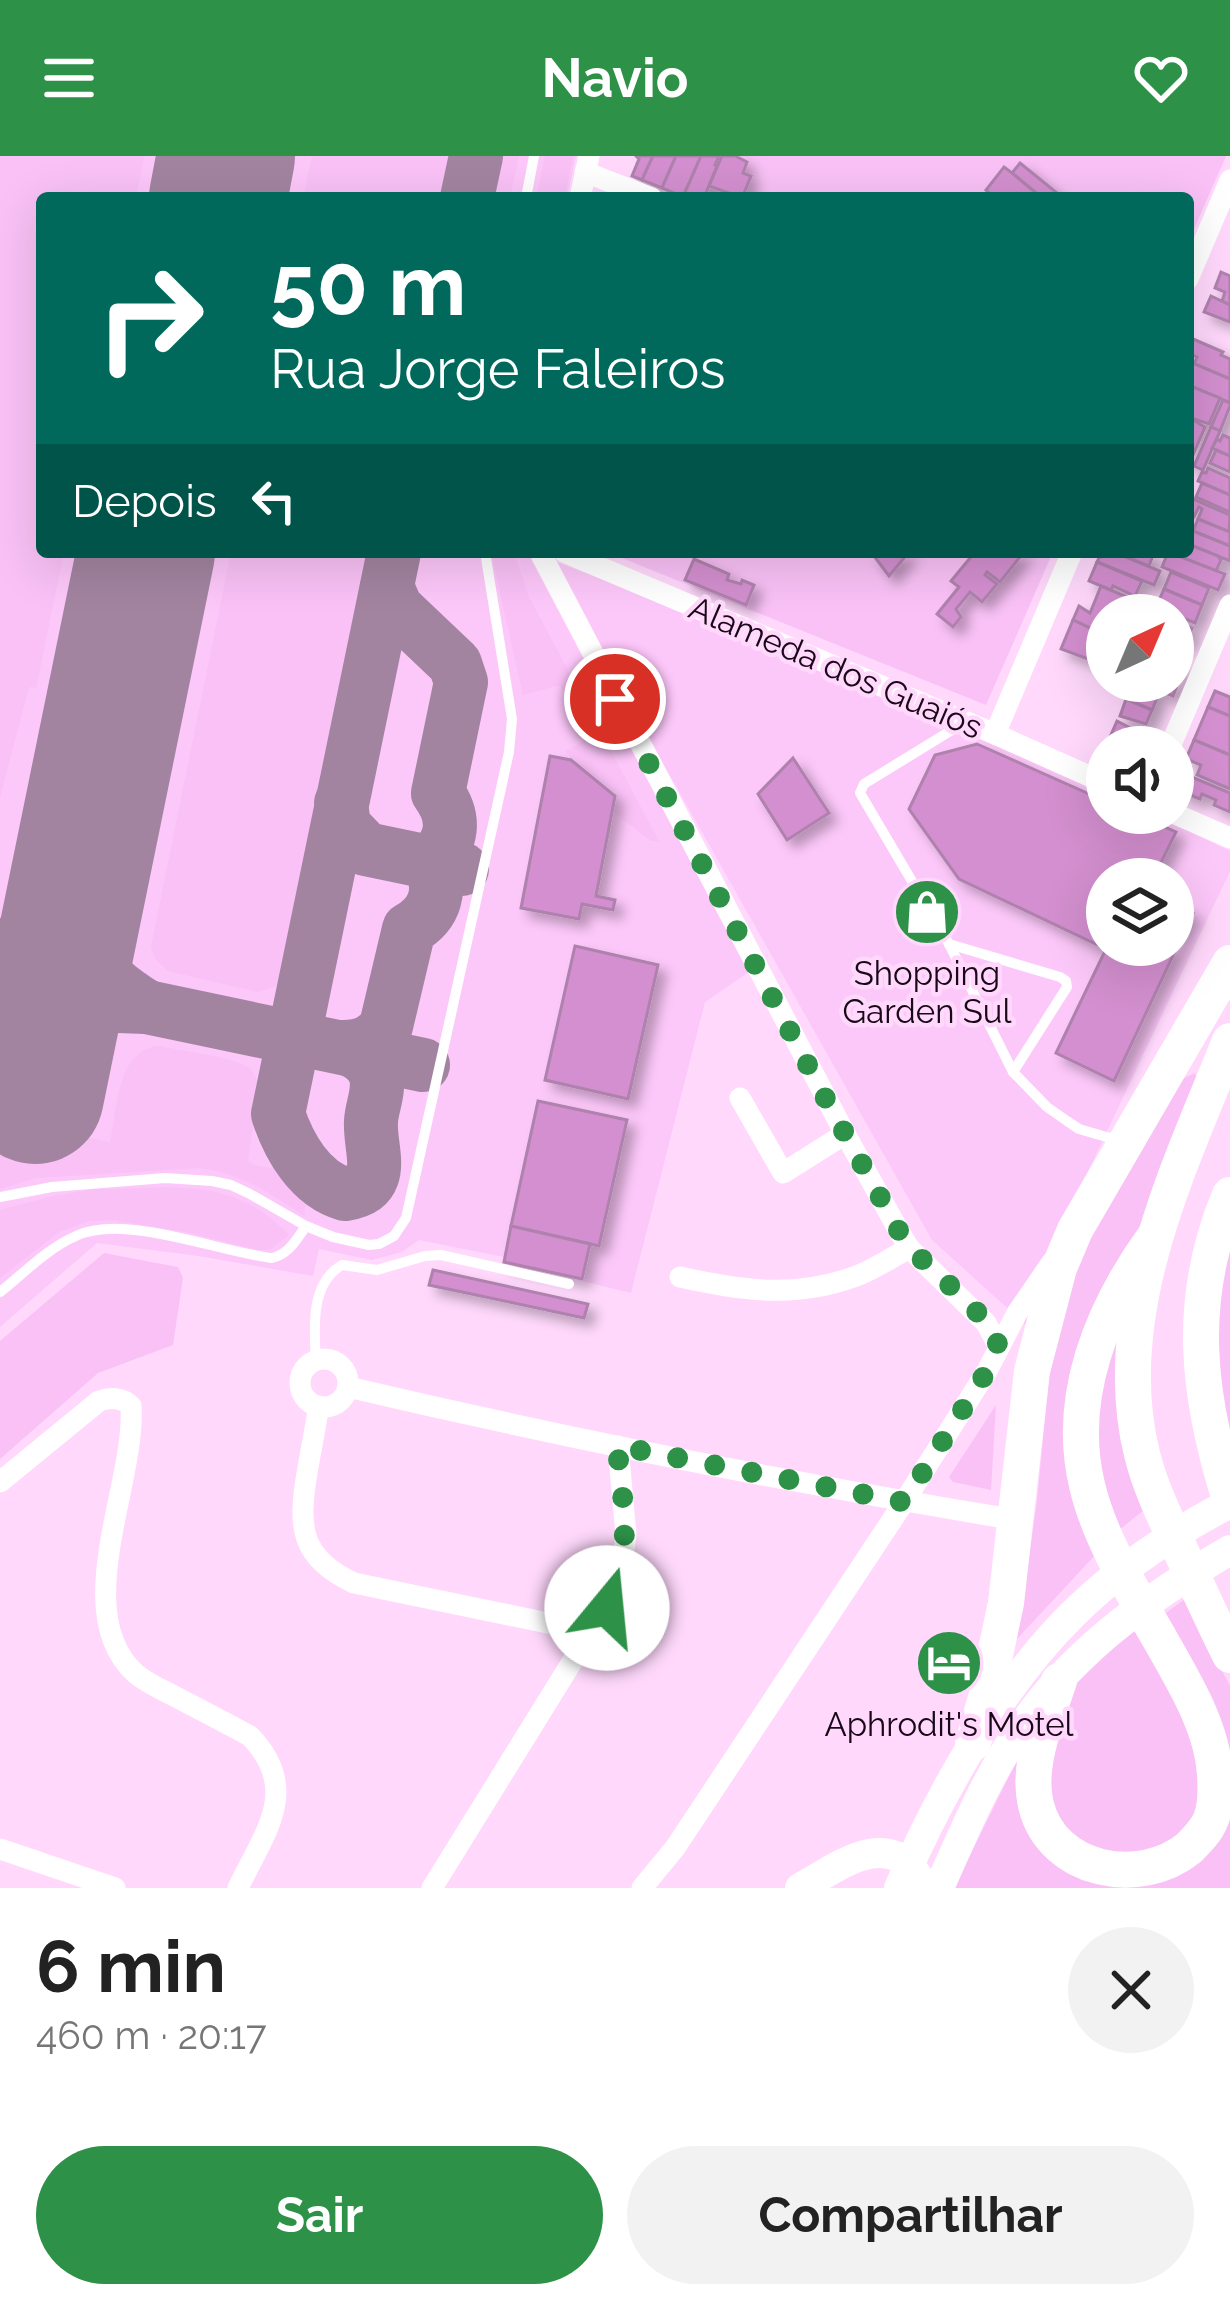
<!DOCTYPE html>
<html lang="pt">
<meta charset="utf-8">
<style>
body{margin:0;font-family:Raleway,sans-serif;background:#f2f2f2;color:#222;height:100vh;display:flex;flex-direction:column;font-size:45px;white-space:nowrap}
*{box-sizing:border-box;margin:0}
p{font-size:39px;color:#767676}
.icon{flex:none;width:66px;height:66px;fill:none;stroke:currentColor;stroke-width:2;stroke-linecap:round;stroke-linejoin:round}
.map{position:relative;height:1732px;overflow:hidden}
.drawer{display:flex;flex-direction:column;background:#fff;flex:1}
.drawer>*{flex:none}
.guide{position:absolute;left:36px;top:36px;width:1158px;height:366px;border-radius:12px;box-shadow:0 12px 48px #0002;background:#00695c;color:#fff;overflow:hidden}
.needle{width:78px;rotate:44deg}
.tools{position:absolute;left:1086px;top:438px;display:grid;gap:24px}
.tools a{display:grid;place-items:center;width:108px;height:108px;border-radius:50%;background:#fff;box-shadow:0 12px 48px #0002;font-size:60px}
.pin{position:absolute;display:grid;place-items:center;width:102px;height:102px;color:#fff;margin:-51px;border:6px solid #fff;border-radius:50%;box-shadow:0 3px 12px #0007}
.me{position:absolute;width:132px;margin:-66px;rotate:17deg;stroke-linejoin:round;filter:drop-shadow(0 0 9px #0008)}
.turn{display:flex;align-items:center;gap:42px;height:252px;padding:0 36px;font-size:54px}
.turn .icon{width:156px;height:156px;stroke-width:2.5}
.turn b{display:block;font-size:84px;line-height:102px}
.then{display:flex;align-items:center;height:114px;padding:0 36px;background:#0003;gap:24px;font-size:45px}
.round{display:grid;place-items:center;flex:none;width:126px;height:126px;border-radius:63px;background:#f2f2f2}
.head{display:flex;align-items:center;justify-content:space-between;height:204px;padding:0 36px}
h1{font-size:72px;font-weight:700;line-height:90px}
.action{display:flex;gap:24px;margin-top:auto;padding:24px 36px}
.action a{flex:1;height:138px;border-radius:72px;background:#2d9147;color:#fff;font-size:48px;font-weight:700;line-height:138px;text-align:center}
.action a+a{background:#f2f2f2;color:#222}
header{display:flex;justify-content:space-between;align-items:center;height:156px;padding:0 36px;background:#2d9147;color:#fff;font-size:54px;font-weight:700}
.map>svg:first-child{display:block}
.built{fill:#fcc7f9;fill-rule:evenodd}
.green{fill:#f9c1f6}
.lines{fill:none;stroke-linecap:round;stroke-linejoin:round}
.taxiway{stroke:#a284a0;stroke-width:54}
.runway{stroke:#a284a0;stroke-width:138}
.building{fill:#d38fcf;stroke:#ae82ac;stroke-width:3;filter:url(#shadow)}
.service{stroke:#fff;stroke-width:10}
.minor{stroke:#fff;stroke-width:21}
.secondary{stroke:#fff;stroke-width:30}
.trunk{stroke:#fff;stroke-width:36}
.route{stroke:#2d9147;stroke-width:21;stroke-dasharray:0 37.8}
.labels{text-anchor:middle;stroke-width:9;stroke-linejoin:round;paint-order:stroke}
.street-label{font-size:33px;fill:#180818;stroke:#ffd8fc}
.poi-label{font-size:33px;fill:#180818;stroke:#ffd8fc}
</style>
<header><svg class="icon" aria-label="menu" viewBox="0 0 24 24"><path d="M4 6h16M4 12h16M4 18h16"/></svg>Navio<svg class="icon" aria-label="heart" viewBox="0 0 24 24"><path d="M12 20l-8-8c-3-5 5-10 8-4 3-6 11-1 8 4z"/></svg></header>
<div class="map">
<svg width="1230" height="1732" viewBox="0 0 1230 1732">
<defs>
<filter id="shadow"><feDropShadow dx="8" dy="8" stdDeviation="6" flood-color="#0004"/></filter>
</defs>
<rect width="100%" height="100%" fill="#ffd8fc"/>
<g class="built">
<path d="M 0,0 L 576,0 L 567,42 L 42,42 L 42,396 L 527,396 L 749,816 L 705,846 L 631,1137 L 504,1106 L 504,1101 L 419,1084 L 402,1096 L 372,1104 L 319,1093 L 313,1120 L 198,1100 L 97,1087 L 0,1171 Z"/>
<path d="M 548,403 L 766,484 L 1107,636 L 1107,657 L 1150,657 L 1230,695 L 1230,715 L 1067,1060 L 1026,1169 L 932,1084 ZM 1107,723 L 1173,723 L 1173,789 L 1107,789 Z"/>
</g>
<g class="green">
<path d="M 0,0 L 144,0 L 136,42 L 42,42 L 42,396 L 64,396 L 36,532 L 29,531 L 0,641 Z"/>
<path d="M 312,0 L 456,0 L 447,42 L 303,42 Z"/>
<path d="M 491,0 L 519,0 L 510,42 L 482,42 Z"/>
<path d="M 545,0 L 573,0 L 565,42 L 536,42 Z"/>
<path d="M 720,0 L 1226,0 L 1188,87 L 1188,42 L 703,42 Z"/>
<path d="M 231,396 L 375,396 L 288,813 L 275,831 L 258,836 L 168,815 L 156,804 L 151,791 Z"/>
<path d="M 491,396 L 514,396 L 529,441 L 659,685 L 651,685 L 612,655 L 614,640 L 571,604 L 566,595 L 587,583 L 560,529 L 523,539 Z"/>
<path d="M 607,396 L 1053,396 L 986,549 Z"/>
<path d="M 158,890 C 178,894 231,901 246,910 C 256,917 258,926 258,936 L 248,1005 C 258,1013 264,1009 276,1014 C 289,1019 298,1031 307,1041 L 304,1060 C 270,1037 239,1016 198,1012 L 36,1022 L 0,1033 L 0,988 L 53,999 L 56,975 L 110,986 C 118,953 116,895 158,890 Z"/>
<path d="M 1195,917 L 1197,925 L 1143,1076 L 1086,1183 L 1098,1396 L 1017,1483 L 1037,1345 L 1049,1221 L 1073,1120 L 1099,1060 L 1180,924 Z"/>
<path d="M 97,1033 C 174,1033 231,1019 289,1079 L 271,1093 L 259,1094 L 191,1077 L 114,1064 L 88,1065 L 59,1076 L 0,1122 L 0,1054 L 53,1040 Z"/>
<path d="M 1230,1075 L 1230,1306 L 1215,1227 L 1219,1119 Z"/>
<path d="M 104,1097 L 178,1111 L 183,1122 L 173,1189 L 98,1217 L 0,1303 L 0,1185 Z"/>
<path d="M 1122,1151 L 1144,1354 L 1114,1378 L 1090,1282 Z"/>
<path d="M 996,1249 L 991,1334 L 953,1326 L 949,1321 Z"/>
<path d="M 1185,1443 L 1230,1530 L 1230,1732 L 954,1732 L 1013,1612 L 1028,1589 L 1024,1615 L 1087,1721 L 1221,1668 L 1160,1461 Z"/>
<path d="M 1137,1469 L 1197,1586 L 1199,1659 L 1170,1692 L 1096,1700 L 1056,1665 L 1047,1617 L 1072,1532 Z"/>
</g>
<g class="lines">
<g class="taxiway">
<path d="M 467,42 L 476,0"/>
<path d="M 341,647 L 344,670 L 366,693 L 462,713"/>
<path d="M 0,810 L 39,754 L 79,675 L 120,520"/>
<path d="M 0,851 L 63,803"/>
<path d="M 147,851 L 423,909"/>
<path d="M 52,855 L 89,849 L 147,851 C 87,814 84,794 78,728"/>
<path d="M 345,891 C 358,897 370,903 375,917 C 381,933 372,949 371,965 C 369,994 390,1031 345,1038 C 310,1028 289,991 278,958 L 394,396"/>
<path d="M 345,891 C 364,890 376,885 386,870 L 409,773 C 436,758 443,733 429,706 C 454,687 456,662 438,637 L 461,526 L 455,508 L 396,452 L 387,431"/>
</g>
<g class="runway">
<path d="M 218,42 L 226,0"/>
<path d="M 35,939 L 146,396"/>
</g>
</g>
<g class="building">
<path d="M 636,0 L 653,0 L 642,24 L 632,20 L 639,3 Z"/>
<path d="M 653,0 L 676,0 L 662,32 L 642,24 Z"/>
<path d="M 676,0 L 701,0 L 683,41 L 662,32 Z"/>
<path d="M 701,0 L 719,0 L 715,9 L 717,10 L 704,42 L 686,42 L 683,41 Z"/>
<path d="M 722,0 L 735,0 L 747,6 L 743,17 L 751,20 L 742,42 L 709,30 Z"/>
<path d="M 1020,7 L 1057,37 L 1053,42 L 1042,42 L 1012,17 Z"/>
<path d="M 1004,11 L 1012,17 L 1042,42 L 995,42 L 986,34 Z"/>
<path d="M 1221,116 L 1230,120 L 1230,149 L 1222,145 L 1225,136 L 1215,132 Z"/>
<path d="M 1211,140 L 1230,149 L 1230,166 L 1204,156 Z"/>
<path d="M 1193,183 L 1223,196 L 1221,199 L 1230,203 L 1230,223 L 1194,208 L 1197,201 L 1188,197 Z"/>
<path d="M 1188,205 L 1230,223 L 1230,247 L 1188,229 Z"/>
<path d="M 1188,229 L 1220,242 L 1209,268 L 1188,261 Z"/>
<path d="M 1223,244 L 1230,247 L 1230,250 L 1220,275 L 1211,271 Z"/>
<path d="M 1188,261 L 1205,271 L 1190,306 L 1188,305 Z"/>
<path d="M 1211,271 L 1220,275 L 1203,314 L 1194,310 Z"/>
<path d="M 1223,279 L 1230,282 L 1230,300 L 1212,292 L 1217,283 L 1220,285 Z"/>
<path d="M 1216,294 L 1230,300 L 1230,316 L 1210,307 Z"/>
<path d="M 1208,312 L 1230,322 L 1230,339 L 1198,325 L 1202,316 L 1206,317 Z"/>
<path d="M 1202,327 L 1230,339 L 1230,356 L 1196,341 Z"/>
<path d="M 1191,342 L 1230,359 L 1229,376 L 1198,363 L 1202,353 L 1199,351 L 1194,361 L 1188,359 Z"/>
<path d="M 1198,363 L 1230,376 L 1230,390 L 1193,375 Z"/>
<path d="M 1193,375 L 1230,390 L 1230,405 L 1188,388 Z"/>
<path d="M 1188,388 L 1218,400 L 1221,404 L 1216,415 L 1181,401 L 1183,396 L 1188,396 Z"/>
<path d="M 871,396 L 909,396 L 889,420 Z"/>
<path d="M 975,396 L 1024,396 L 1000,426 L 987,416 L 985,419 L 997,428 L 982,446 L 970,436 L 956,453 L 961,461 L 953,471 L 937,458 L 959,431 L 951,425 Z"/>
<path d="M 1102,396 L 1114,396 L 1160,415 L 1154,429 L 1097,406 Z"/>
<path d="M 1114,396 L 1154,396 L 1149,410 Z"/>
<path d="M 1168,396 L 1225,418 L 1218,434 L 1162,411 Z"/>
<path d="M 694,403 L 729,418 L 727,424 L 741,428 L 742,424 L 754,429 L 746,449 L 685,424 Z"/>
<path d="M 1097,406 L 1142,425 L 1135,440 L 1113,430 L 1111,434 L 1089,425 Z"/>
<path d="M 1171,416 L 1209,432 L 1202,449 L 1164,433 Z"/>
<path d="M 1101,430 L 1146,449 L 1141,459 L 1107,459 L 1107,480 L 1073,464 L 1079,450 L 1090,457 Z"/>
<path d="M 1164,433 L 1202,449 L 1195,467 L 1156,451 Z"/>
<path d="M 1073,464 L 1107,480 L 1107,510 L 1061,493 Z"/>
<path d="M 1173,464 L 1192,472 L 1185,489 L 1173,484 Z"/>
<path d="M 1173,508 L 1184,512 L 1173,540 L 1137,525 L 1173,525 Z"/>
<path d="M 1133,526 L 1152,534 L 1151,537 L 1158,540 L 1152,554 L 1126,543 Z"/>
<path d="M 1215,535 L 1230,541 L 1230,560 L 1208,551 Z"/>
<path d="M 1126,543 L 1152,554 L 1146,568 L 1120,560 Z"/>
<path d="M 1208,551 L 1230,560 L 1230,599 L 1194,584 Z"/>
<path d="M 1117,565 L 1142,578 L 1136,591 L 1110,581 Z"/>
<path d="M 1194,584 L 1230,599 L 1230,633 L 1197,619 L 1201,609 L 1186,603 Z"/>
<path d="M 977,588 L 1107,646 L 1107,657 L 1133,657 L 1176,676 L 1153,723 L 1107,723 L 1107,789 L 1173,789 L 1173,747 L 1193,757 L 1114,925 L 1056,897 L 1106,793 L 959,723 L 909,653 L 935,599 Z"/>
<path d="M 550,600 L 571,604 L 615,640 L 596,740 L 615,744 L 613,754 L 582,748 L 579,763 L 521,752 Z"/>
<path d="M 793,602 L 829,657 L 787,684 L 758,638 Z"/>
<path d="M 1180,616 L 1230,637 L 1230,656 L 1214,649 L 1216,644 L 1202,638 L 1200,643 L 1180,635 L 1177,626 Z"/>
<path d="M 575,790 L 658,809 L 628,943 L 545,924 Z"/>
<path d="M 538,945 L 627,964 L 599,1090 L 511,1070 Z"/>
<path d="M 511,1070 L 590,1088 L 582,1123 L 504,1106 Z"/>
<path d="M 433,1114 L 588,1148 L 584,1162 L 429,1129 Z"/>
</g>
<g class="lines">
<g class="service">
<path d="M 526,42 L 534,0"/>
<path d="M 965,566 L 864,628 L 860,637 L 949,788 L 1013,916 L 1047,951 L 1067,965 L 1079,973 L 1117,984"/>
<path d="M 949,788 L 1060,821 L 1066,825 L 1067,831 L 1013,916"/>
<path d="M 0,1041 L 52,1031 L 165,1022 L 212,1025 L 231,1029 L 250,1038 L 306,1070 L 333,1081 L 369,1089 L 379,1088 L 394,1080 L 406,1062 L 509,596 L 512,563 L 485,396"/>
<path d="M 0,1136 C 24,1117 48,1092 76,1080 C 125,1057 219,1096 272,1102 C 289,1098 296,1084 306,1070"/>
<path d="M 316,1205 C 314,1173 310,1127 342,1109 L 377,1114 L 425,1100 L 441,1099 L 569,1128"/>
</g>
<g class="minor">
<path d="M 585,16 L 652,42"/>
<path d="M 580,42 L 589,0"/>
<path d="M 1188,123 L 1230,24"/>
<path d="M 540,396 L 843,974 L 899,1075 L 909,1092 L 986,1167 L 998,1189"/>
<path d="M 564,396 L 995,578 L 1107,628"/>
<path d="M 995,578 L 1072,396"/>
<path d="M 1170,591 L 1230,449"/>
<path d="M 1173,657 L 1230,682"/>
<path d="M 740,942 L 783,1017 L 845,978"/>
<path d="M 680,1121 C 743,1135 797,1143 859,1119 C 876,1112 893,1101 909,1092"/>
<circle cx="324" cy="1227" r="24"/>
<path d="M 348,1231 C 569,1283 792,1327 1017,1364"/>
<path d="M 319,1250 C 315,1273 311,1295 307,1317 C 298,1371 300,1402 354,1427 L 591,1476"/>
<path d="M 0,1326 L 99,1245 C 110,1241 122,1241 131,1250 C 136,1328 68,1457 136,1518 C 148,1528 163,1534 176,1541 C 201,1554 226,1567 250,1580 C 302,1634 264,1677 238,1732"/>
<path d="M 0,1693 L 115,1732"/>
<path d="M 432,1732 L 619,1430 L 626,1379 L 618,1290"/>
<path d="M 642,1732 L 675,1692 L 904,1346 L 987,1215 L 1017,1157 L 1052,1106"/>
</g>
<g class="secondary">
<path d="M 800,1732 C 837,1712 887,1670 919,1722"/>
<path d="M 899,1732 C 939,1639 1000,1530 1072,1459 C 1118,1413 1173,1377 1230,1347"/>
<path d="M 939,1732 C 965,1673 991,1611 1030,1559 C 1082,1488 1155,1438 1230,1394"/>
</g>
<g class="trunk">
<path d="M 1230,885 C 1179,1012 1107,1158 1142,1298 C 1150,1331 1165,1361 1179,1391 C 1196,1427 1212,1463 1230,1499"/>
<path d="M 1230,1039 C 1186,1144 1197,1238 1230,1344"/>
<path d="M 1059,1525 C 1047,1561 1026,1610 1036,1649 C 1052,1716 1140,1732 1189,1692 C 1197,1684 1207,1674 1211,1663 C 1216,1650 1216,1633 1215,1618 C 1212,1570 1184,1526 1161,1485 C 1134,1438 1099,1382 1087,1329 C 1066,1241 1102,1154 1153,1083"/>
<path d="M 973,1587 L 986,1542 L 1006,1447 L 1032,1215 L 1059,1112 L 1075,1074 L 1230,807"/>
</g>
</g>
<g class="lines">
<path class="route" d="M 607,1452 C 634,1401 623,1346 617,1290 L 904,1346 L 987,1215 L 998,1189 C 983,1147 924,1116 899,1075 L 822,936 L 615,543"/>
</g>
<defs>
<g id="shop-disc" transform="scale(3.45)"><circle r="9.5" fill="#2d9147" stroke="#ffd8fc"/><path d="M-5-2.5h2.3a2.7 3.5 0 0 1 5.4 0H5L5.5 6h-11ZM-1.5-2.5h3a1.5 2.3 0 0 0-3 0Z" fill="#fff"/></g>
<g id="hotel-disc" transform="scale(3.45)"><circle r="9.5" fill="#2d9147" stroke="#ffd8fc"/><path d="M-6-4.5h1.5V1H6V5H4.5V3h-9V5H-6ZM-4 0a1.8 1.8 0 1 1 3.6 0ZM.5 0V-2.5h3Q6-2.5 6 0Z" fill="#fff"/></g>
</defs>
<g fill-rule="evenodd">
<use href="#shop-disc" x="927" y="756"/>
<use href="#hotel-disc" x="949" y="1507"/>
</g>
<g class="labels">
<g class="street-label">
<text transform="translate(836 511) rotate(23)" y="12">Alameda dos Guaiós</text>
</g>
<g class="poi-label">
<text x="927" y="829">Shopping<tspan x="927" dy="38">Garden Sul</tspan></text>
<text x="949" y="1580">Aphrodit's Motel</text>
</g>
</g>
</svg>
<div class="tools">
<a><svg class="needle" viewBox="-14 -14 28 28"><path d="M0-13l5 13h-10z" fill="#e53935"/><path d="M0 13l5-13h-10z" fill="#767676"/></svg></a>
<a><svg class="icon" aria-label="sound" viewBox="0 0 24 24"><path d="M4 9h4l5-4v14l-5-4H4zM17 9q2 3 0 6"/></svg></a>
<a><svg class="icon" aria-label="layers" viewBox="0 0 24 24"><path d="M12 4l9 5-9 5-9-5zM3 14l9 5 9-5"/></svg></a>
</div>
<div class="pin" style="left:615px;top:543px;background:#d93025"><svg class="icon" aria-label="arrive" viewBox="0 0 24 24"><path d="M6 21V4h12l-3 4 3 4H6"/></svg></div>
<svg class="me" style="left:607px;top:1452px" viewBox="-20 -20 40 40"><circle r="19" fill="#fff"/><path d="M0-13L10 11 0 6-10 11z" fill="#2d9147"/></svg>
<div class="guide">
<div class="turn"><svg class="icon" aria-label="right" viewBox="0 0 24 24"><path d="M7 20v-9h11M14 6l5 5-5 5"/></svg><div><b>50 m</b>Rua Jorge Faleiros</div></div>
<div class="then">Depois<svg class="icon" aria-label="left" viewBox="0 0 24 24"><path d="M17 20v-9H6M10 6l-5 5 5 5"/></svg></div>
</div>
</div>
<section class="drawer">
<div class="head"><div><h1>6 min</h1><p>460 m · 20:17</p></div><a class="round"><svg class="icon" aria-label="close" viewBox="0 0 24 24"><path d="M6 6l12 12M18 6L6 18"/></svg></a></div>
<div class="action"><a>Sair</a><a>Compartilhar</a></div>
</section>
